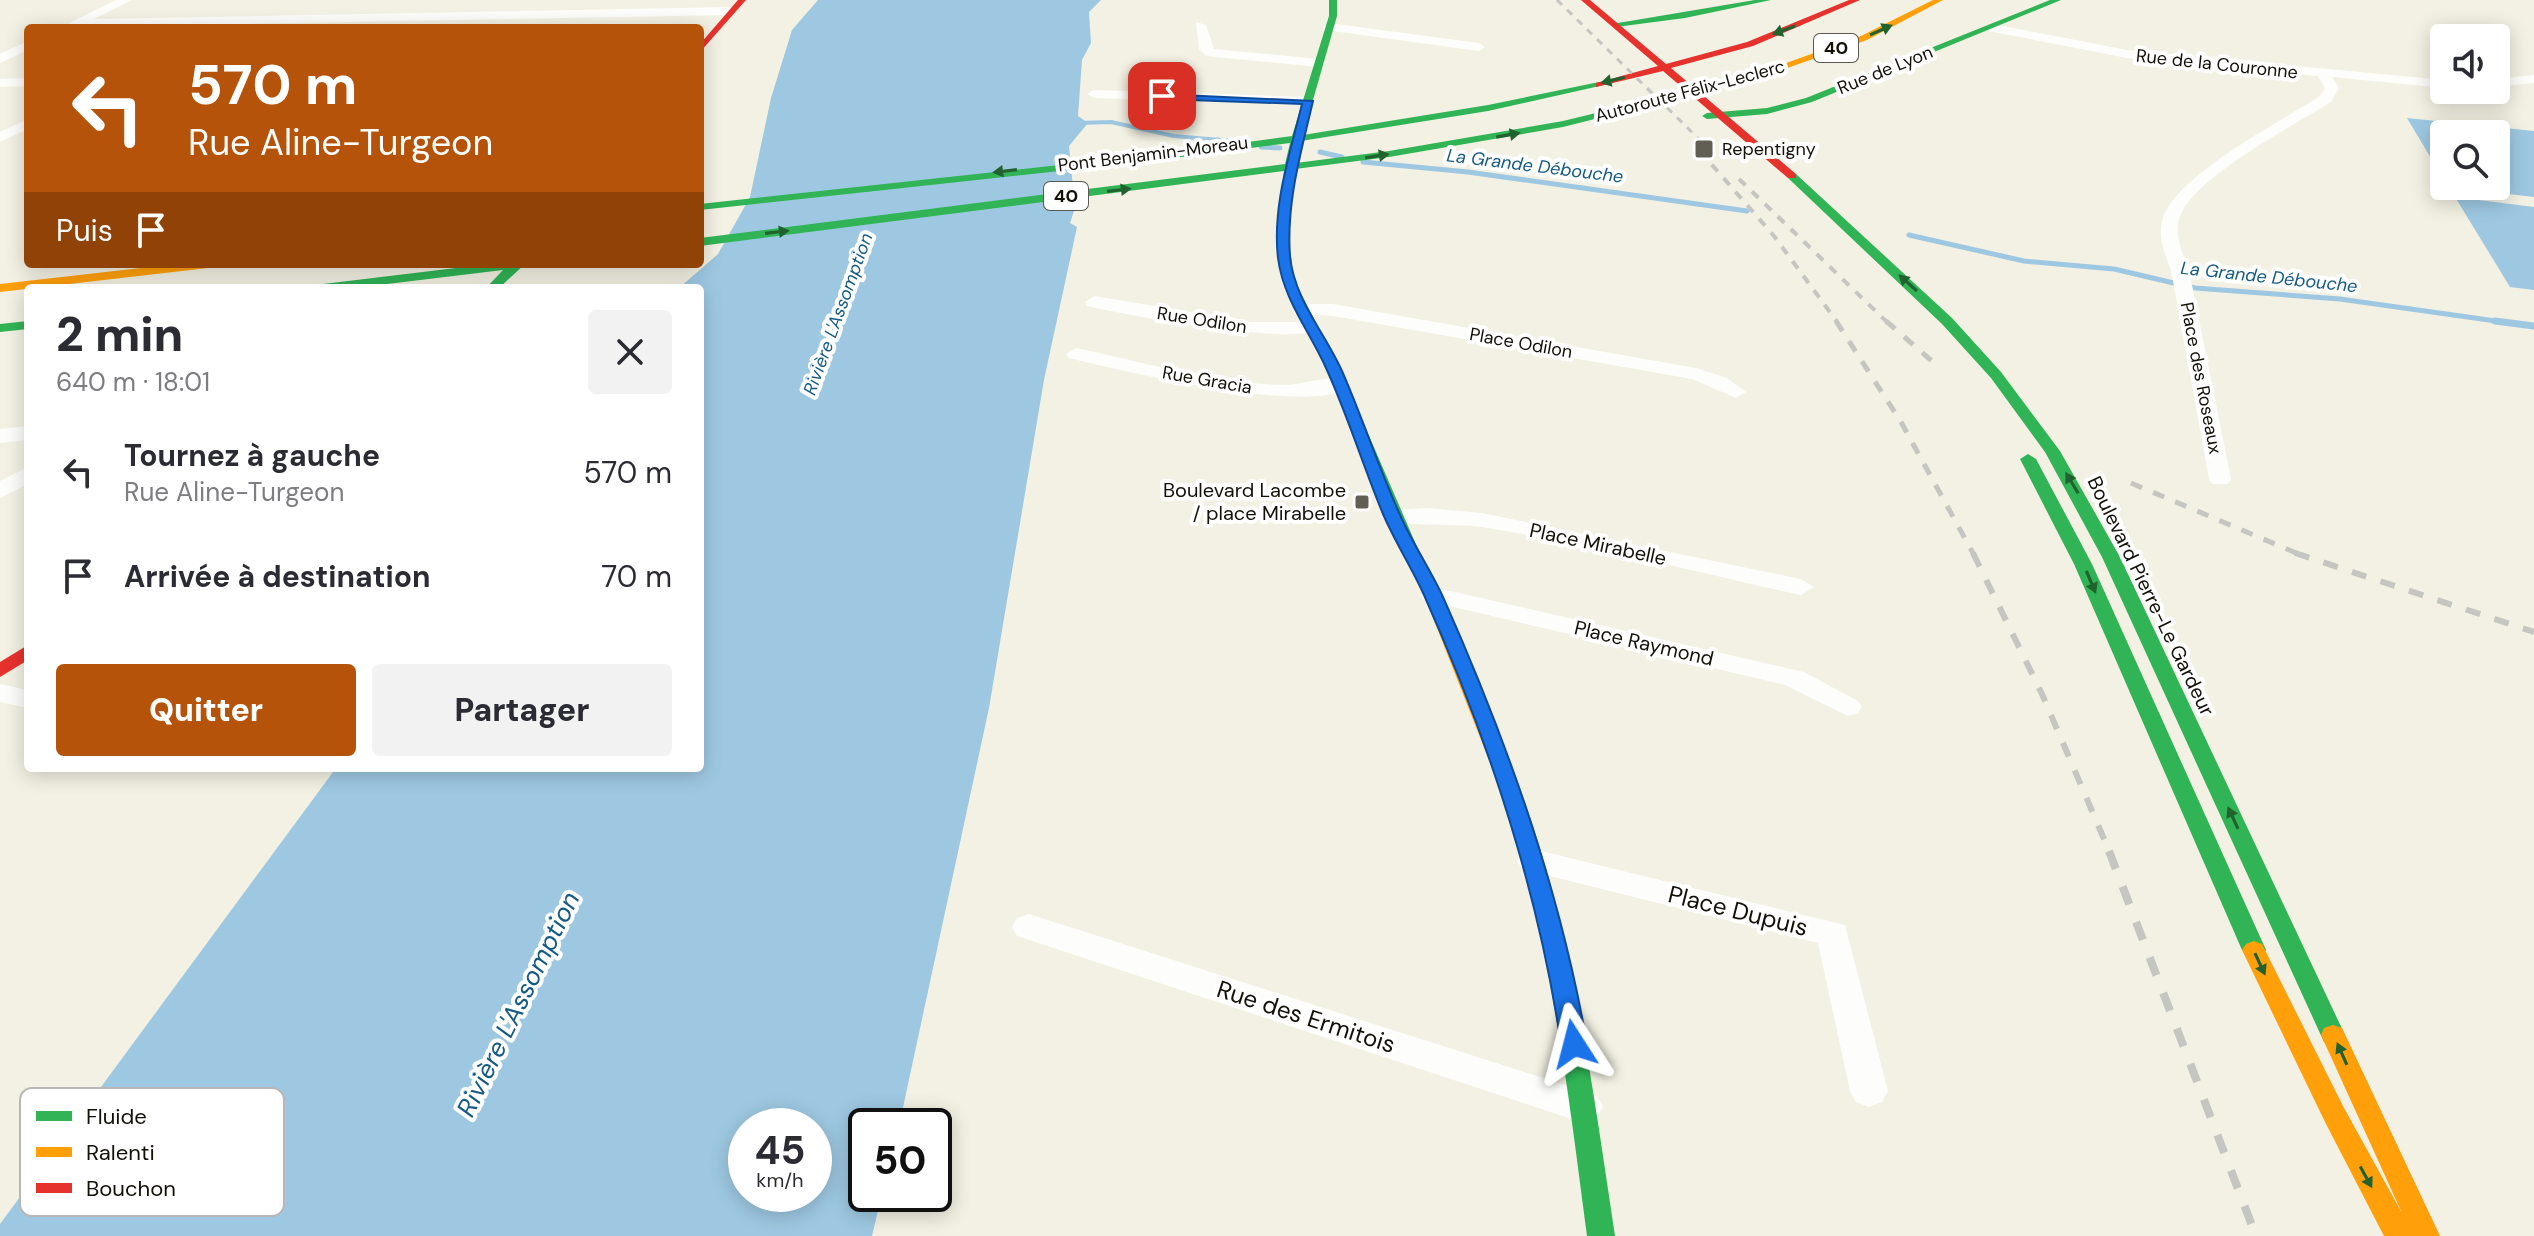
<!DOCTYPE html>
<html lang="fr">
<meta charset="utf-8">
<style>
body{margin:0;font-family:"DM Sans",sans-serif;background:#f2f2f3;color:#2b2b33;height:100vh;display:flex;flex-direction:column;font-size:30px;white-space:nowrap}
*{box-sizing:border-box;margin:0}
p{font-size:26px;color:#7c7c81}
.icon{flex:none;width:44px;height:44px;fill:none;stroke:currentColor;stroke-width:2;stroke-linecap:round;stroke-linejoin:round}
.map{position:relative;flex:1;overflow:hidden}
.drawer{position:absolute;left:24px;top:284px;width:680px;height:488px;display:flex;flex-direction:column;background:#fff;border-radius:8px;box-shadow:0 4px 20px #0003}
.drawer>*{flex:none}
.guide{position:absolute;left:24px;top:24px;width:680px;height:244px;border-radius:8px;box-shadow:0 4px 20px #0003;background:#b45309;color:#fff;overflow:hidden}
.fabs{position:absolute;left:2430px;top:24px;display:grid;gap:16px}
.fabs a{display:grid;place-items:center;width:80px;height:80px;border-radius:8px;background:#fff;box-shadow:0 4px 20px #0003;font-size:40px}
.speed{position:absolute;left:728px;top:1108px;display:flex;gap:16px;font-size:40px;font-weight:700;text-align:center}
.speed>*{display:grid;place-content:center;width:104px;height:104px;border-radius:50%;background:#fff;box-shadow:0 4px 20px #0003;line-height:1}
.speed small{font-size:20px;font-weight:400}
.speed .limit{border:4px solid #111;border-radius:12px;background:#fff;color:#111}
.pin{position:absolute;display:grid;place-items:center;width:68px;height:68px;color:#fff;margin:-34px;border-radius:16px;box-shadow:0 4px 12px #0006}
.me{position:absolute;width:88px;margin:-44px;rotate:351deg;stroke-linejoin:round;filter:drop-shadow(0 0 6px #0008)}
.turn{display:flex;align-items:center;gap:28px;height:168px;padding:0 32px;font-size:36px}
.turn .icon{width:104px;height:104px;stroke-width:2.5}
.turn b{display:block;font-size:56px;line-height:68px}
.then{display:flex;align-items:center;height:76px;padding:0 32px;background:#0003;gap:16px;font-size:30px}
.round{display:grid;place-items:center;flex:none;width:84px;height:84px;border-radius:8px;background:#f2f2f3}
.head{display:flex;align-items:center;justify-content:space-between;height:136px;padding:0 32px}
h1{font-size:48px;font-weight:800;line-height:60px}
.cta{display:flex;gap:16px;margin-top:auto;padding:16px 32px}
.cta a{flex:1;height:92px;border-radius:8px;background:#b45309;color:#fff;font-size:32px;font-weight:800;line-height:92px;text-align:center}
.cta a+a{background:#f2f2f3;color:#2b2b33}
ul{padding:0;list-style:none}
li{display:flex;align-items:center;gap:24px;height:104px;padding:0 32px}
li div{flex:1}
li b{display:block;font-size:30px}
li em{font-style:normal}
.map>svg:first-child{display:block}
.water{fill:#9ec8e2;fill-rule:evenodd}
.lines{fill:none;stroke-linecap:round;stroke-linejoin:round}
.stream-far2{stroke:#9ec8e2;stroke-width:4}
.stream-far1{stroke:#9ec8e2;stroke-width:5}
.stream{stroke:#9ec8e2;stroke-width:7}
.street{fill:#fdfdfb;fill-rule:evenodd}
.fast{fill:#30b455;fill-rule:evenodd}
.slow{fill:#ff9f0a;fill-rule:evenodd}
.jam{fill:#e5322d;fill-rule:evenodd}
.rail-far4{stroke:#c5c5c1;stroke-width:3;stroke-dasharray:7 7;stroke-linecap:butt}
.rail-far3{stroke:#c5c5c1;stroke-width:4;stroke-dasharray:9 9;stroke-linecap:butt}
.rail-far2{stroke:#c5c5c1;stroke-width:5;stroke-dasharray:12 12;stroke-linecap:butt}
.rail-far1{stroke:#c5c5c1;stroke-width:6;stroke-dasharray:15 15;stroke-linecap:butt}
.rail{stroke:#c5c5c1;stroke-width:8;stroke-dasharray:19 19;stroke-linecap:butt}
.oneway{fill:#21622e}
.route{fill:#1a73e8;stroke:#114b97;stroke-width:2}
.poi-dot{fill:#615f54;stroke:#fff;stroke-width:3}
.labels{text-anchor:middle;stroke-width:8;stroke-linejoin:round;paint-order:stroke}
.shield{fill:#fff;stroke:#595851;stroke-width:2}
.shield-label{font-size:18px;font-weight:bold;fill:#121007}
.far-street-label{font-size:18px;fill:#121007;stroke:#fff}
.far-poi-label{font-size:18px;fill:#121007;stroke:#fff;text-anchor:start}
.far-water-label{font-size:18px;font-style:italic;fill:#145a85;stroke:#fff}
.poi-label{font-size:20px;fill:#121007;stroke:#fff;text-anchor:end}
.street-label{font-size:20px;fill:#121007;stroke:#fff}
.near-street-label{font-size:24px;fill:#121007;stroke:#fff}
.near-water-label{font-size:26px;font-style:italic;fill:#145a85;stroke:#fff}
.key{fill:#fff;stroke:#b8b7b5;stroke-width:2}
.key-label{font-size:22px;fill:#121007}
</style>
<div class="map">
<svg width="2534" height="1236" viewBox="0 0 2534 1236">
<rect width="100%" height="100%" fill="#f3f1e3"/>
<g class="water">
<path d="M 818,0 L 1101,0 L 1089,12 L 1091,43 L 1082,60 L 1078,116 L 1088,123 L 1069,146 L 1075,208 L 1070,223 L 1077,227 L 1044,380 L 989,708 L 899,1126 L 866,1126 L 866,1194 L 882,1194 L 872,1236 L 0,1236 L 0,1224 L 336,768 L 700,768 L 700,288 L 679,288 L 718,254 L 750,197 L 771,98 L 792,30 ZM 746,1126 L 814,1126 L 814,1194 L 746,1194 Z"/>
<path d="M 2407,118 L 2534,131 L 2534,197 L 2448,187 L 2496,186 L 2496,134 L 2444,134 L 2444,180 Z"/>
<path d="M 2455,197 L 2534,207 L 2534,290 L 2510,287 Z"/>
</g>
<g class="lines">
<path class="stream-far2" d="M 1079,123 L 1111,122 L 1174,136 L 1231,141"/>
<g class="stream-far1">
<path d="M 1217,140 L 1231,141"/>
<path d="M 1261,147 L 1280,148"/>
<path d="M 1320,152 L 1342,157"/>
<path d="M 1363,162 L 1468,172 L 1747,211"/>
<path d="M 1909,235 L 2024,261 L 2114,269 L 2195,288 L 2340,299 L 2510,323"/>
</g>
<path class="stream" d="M 2495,321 L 2534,326"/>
<g class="street">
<path d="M 116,0 L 132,0 L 94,19 L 731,7 L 737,11 L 731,15 L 75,27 L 69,23 Z"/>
<path d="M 1196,22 L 1206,25 L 1214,49 L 1319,59 L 1326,63 L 1319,67 L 1206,56 L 1199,49 Z"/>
<path d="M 1329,23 L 1479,43 L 1485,47 L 1479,51 L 1325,30 L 1323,27 Z"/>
<path d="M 1993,24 L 2127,50 L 2444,80 L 2444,88 L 2332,77 L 2339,88 L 2331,102 C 2293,126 2196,176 2180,216 C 2173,234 2183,254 2189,270 L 2231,479 L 2228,484 L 2212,484 L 2209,479 L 2171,270 C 2165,255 2158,238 2162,222 C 2171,177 2282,121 2320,96 L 2325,88 L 2318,76 L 2127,58 L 1989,31 L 1987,28 Z"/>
<path d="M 28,41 L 28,50 L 0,63 L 0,54 Z"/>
<path d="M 1153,69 L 1160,73 L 1167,92 L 1308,97 L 1315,101 L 1308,105 L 1094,98 L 1087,94 L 1094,90 L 1153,92 L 1146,73 Z"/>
<path d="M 2534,75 L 2534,83 L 2496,87 L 2496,79 Z"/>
<path d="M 28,78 L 28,86 L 0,87 L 0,79 Z"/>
<path d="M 28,119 L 28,129 L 0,142 L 0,132 Z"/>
<path d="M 1094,296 L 1251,322 L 1311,322 L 1321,328 C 1302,348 1120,314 1087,306 L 1085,302 Z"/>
<path d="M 1301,304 L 1333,304 L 1696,368 L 1727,378 L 1746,392 L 1736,398 L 1692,379 L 1333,316 L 1294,314 L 1294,306 Z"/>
<path d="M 1076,348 C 1144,362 1215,384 1285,385 C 1302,385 1338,371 1350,385 C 1321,419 1114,369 1069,358 L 1066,354 Z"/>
<path d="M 28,426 L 28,440 L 0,443 L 0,429 Z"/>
<path d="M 28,467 L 28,484 L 0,498 L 0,481 Z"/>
<path d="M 1427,508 L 1482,513 L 1801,579 L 1814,587 L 1801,595 C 1695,572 1589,544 1482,527 C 1464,524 1388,527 1381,517 L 1393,510 Z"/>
<path d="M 1433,587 L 1804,672 L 1858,701 L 1862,707 L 1858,713 L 1848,716 L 1785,685 L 1424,600 L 1420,595 Z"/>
<path d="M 0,684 L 28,690 L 28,708 L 0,702 Z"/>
<path d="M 1533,849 L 1845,925 L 1888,1091 L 1882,1102 L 1869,1107 L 1856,1102 L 1850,1091 L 1818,943 L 1522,869 L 1517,861 L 1522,853 Z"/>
<path d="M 1029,914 L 1584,1091 L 1597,1096 L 1603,1107 L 1597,1118 L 1584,1123 L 1017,936 L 1012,927 L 1017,918 Z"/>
</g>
<g class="fast">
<path d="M 1329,0 L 1337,0 L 1337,16 L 1303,135 L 1488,105 L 1599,82 L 1604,85 L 1488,111 L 1301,141 L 1296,163 L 1389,151 L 1563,121 L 1744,77 L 1749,80 L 1563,127 L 1389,157 L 1295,169 L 1288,236 L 1294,280 L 1341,371 L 1421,556 L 1419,560 L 1413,561 L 1405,556 L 1327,371 L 1282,280 L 1277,236 L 1284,171 L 700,246 L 700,238 L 1285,164 L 1290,143 L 1151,161 L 700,210 L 700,204 L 1151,155 L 1292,136 L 1329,16 Z"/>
<path d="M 1755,0 L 1771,0 L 1685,18 L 1616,27 L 1612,24 Z"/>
<path d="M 2050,0 L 2061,0 L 1812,102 L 1767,114 L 1707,119 L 1702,116 L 1707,113 L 1767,108 L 1806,98 Z"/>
<path d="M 1788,174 L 1796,174 L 1952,318 L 2001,372 L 2060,451 L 2120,557 L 2345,1035 L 2342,1042 L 2333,1045 L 2324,1042 L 2102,557 L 2045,452 L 1991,378 L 1942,324 L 1788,178 Z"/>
<path d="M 489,264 L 525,264 L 499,288 L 486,288 L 503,270 L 354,288 L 317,288 L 323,284 Z"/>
<path d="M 28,321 L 28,329 L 0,332 L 0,324 Z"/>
<path d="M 2028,454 L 2036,459 L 2092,564 L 2266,950 L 2262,956 L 2254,959 L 2246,956 L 2242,950 L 2074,564 L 2020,459 Z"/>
<path d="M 1510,781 L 1517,783 L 1520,788 C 1573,933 1592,1084 1615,1236 L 1587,1236 C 1567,1084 1550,934 1500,788 L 1503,783 Z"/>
</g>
<g class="slow">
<path d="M 1933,0 L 1943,0 L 1867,40 L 1747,82 L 1739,80 L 1861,36 Z"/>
<path d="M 176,264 L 214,264 L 208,268 L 0,292 L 0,284 Z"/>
<path d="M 1413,551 L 1421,556 L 1442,595 L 1520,788 L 1517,793 L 1503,793 L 1500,788 L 1424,595 L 1405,556 Z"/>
<path d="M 2254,941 L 2262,944 L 2344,1108 L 2402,1213 L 2321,1035 L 2324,1028 L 2333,1025 L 2342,1028 L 2440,1236 L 2384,1236 L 2326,1124 L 2242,950 L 2246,944 Z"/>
</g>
<g class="jam">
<path d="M 738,0 L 746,0 L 700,52 L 700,44 Z"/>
<path d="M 1581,0 L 1590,0 L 1666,64 L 1747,42 L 1849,0 L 1860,0 L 1753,46 L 1671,68 L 1796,174 L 1796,178 L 1788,178 L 1663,71 L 1596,87 L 1596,83 L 1658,66 Z"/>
<path d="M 28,645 L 28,660 L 0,677 L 0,662 Z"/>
</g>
<path class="rail-far4" d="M 1557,0 L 1702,142"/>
<g class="rail-far3">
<path d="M 1700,140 L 1708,148"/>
<path d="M 1700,151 L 1774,236 L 1838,323"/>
<path d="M 1739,179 L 1888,323"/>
</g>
<g class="rail-far2">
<path d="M 1836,321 L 1901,422 L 1974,555"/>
<path d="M 1886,321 L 1940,368"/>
<path d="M 2131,483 L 2301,555"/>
</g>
<g class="rail-far1">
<path d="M 1973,553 L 2042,694 L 2110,853"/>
<path d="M 2295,553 L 2534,632"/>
</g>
<path class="rail" d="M 2109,851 L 2256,1236"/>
</g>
<defs><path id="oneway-solid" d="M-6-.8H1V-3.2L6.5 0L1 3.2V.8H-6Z" transform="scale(2)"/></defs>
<g class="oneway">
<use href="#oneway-solid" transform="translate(1784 30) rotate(160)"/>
<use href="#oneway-solid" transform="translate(1881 30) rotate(-24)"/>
<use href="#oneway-solid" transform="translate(1613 80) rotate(167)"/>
<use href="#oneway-solid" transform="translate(1508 135) rotate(-10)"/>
<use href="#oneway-solid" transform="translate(1377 156) rotate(-9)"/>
<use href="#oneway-solid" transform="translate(1005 171) rotate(173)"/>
<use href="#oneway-solid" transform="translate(1119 190) rotate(-7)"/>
<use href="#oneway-solid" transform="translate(777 232) rotate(-7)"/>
<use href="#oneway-solid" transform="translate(1908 283) rotate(-138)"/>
<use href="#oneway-solid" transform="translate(2072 483) rotate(-121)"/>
<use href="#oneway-solid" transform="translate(2091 582) rotate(67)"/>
<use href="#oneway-solid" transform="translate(2233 818) rotate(-115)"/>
<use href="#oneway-solid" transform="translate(2260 964) rotate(65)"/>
<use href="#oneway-solid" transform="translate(2342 1054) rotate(-114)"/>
<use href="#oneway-solid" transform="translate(2366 1177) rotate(61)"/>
</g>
<path class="route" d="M 1159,94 L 1313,101 C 1301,152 1286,203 1290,256 C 1294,299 1325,333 1342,371 C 1363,419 1379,469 1401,517 C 1413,544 1430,569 1443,597 C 1507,741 1560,889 1587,1044 L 1583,1052 L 1574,1055 L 1565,1052 L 1561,1044 C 1538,889 1488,738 1424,595 C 1412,568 1395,542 1383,514 C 1363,466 1348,416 1326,368 C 1310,332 1283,299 1278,258 C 1272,206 1290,154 1302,104 L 1162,99 Z"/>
<g class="poi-dot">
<rect x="1694" y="139" width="20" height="20" rx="4"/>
<rect x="1354" y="494" width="16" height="16" rx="4"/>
</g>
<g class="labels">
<g class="shield">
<rect x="1814" y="34" width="44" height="28" rx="6"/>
<rect x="1044" y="182" width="44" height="28" rx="6"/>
</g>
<g class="shield-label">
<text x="1836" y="54">40</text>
<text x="1066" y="202">40</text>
</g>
<g class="far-street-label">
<text transform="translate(2217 64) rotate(6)" y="6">Rue de la Couronne</text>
<text transform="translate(1885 70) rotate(-22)" y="6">Rue de Lyon</text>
<text transform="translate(1690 91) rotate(-15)" y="6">Autoroute Félix-Leclerc</text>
<text transform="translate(1153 154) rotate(-7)" y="6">Pont Benjamin-Moreau</text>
<text transform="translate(1202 320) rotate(9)" y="6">Rue Odilon</text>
<text transform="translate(1521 343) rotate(10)" y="6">Place Odilon</text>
<text transform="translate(2201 378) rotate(79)" y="6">Place des Roseaux</text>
<text transform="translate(1207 380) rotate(10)" y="6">Rue Gracia</text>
</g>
<g class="far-poi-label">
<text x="1722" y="155">Repentigny</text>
</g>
<g class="far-water-label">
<text transform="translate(1535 166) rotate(7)" y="6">La Grande Débouche</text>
<text transform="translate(2269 277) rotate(6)" y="6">La Grande Débouche</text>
<text transform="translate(838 314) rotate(-70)" y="6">Rivière L'Assomption</text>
</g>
<g class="poi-label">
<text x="1346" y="497">Boulevard Lacombe<tspan x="1346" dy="23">/ place Mirabelle</tspan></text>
</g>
<g class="street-label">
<text transform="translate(1598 544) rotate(12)" y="7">Place Mirabelle</text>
<text transform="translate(2151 596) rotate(64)" y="7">Boulevard Pierre-Le Gardeur</text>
<text transform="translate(1644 643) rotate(13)" y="7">Place Raymond</text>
</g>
<g class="near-street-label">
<text transform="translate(1738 911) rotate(14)" y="8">Place Dupuis</text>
<text transform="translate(1306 1017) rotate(18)" y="8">Rue des Ermitois</text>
</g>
<g class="near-water-label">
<text transform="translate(518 1004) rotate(-64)" y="9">Rivière L'Assomption</text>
</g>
</g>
<rect x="20" y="1088" width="264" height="128" rx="12" class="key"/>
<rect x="36" y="1111" width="36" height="10" fill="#30b455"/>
<rect x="36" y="1147" width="36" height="10" fill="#ff9f0a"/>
<rect x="36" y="1183" width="36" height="10" fill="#e5322d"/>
<g class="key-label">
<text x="86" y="1124">Fluide</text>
<text x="86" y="1160">Ralenti</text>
<text x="86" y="1196">Bouchon</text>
</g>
</svg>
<div class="fabs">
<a><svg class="icon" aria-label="sound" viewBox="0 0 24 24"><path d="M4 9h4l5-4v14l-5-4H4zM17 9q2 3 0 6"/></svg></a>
<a><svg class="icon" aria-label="search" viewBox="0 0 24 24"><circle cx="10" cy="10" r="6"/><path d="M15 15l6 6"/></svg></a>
</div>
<div class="speed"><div>45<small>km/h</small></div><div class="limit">50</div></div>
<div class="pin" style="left:1162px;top:96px;background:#d93025"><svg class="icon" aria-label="arrive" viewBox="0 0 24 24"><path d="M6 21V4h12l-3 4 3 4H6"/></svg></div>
<svg class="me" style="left:1574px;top:1044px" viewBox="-20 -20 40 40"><path d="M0-17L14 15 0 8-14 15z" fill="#1a73e8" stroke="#fff" stroke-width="4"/></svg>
<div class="guide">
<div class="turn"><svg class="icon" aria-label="left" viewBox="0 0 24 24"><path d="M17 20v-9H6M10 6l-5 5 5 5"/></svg><div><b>570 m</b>Rue Aline-Turgeon</div></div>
<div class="then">Puis<svg class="icon" aria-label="arrive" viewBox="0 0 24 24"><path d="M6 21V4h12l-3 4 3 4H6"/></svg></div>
</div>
<section class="drawer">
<div class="head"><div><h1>2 min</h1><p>640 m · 18:01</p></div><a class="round"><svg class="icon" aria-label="close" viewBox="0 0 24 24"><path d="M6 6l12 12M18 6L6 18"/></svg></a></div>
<ul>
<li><svg class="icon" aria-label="left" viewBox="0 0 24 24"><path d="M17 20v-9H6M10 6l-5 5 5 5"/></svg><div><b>Tournez à gauche</b><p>Rue Aline-Turgeon</p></div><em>570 m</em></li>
<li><svg class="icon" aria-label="arrive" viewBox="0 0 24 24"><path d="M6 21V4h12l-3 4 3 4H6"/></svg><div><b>Arrivée à destination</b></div><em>70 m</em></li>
</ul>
<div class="cta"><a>Quitter</a><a>Partager</a></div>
</section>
</div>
